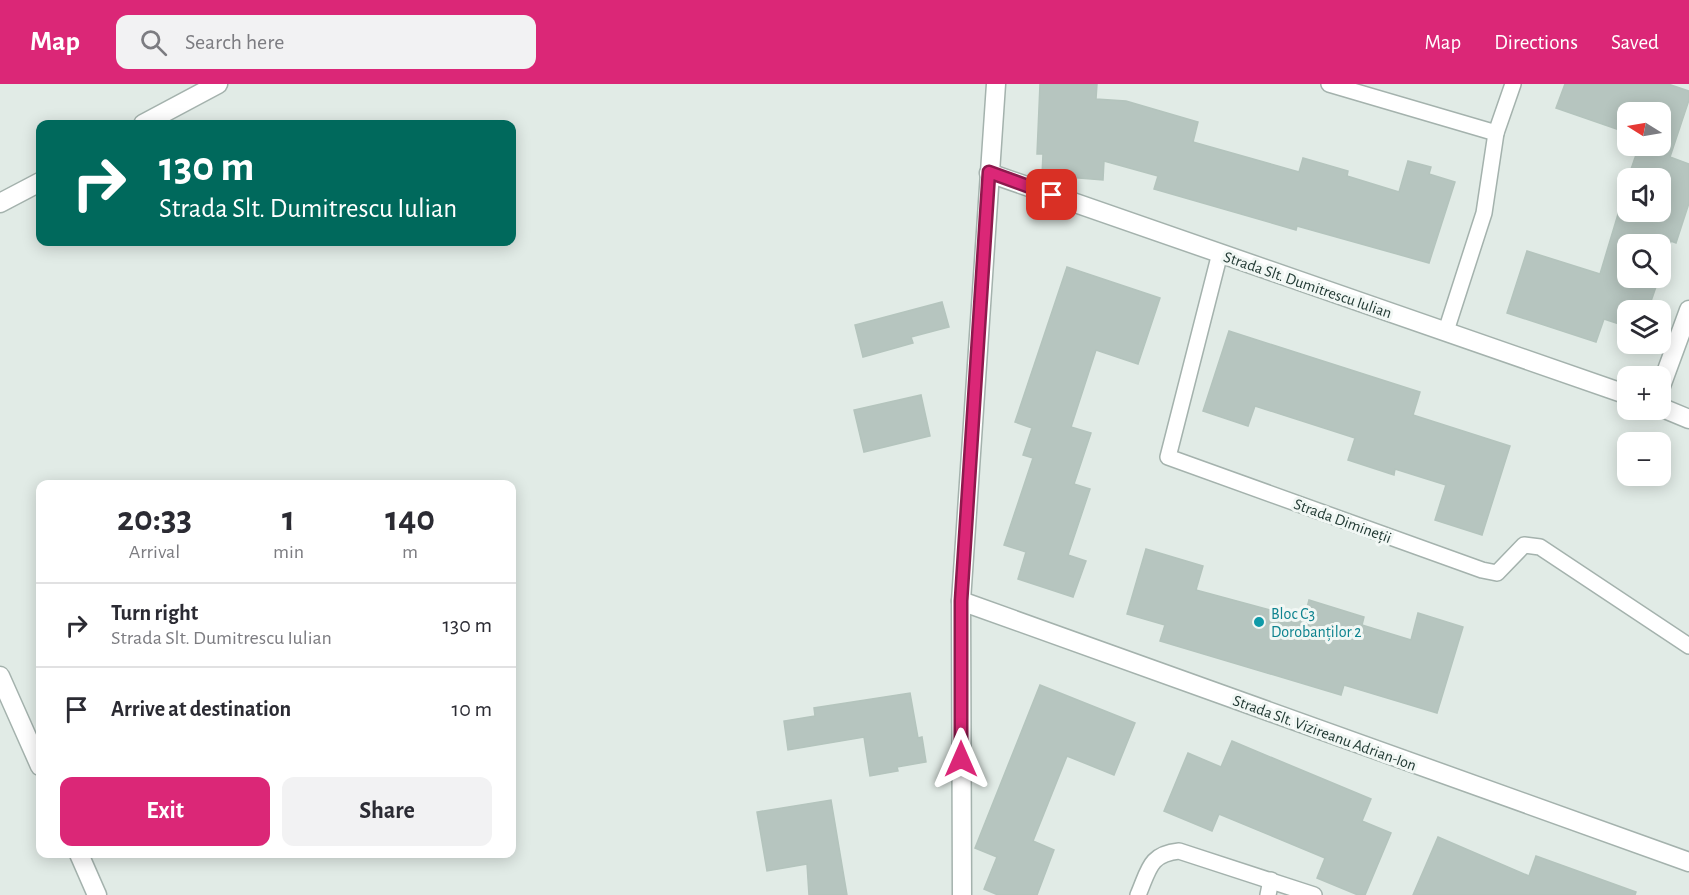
<!DOCTYPE html>
<meta charset="utf-8">
<style>
body{margin:0;font-family:"Alegreya Sans",sans-serif;background:#f2f2f3;color:#2b2b33;height:100vh;display:flex;flex-direction:column;font-size:22px;white-space:nowrap}
*{box-sizing:border-box;margin:0}
p{font-size:20px;color:#7c7c81}
.icon{flex:none;width:33px;height:33px;fill:none;stroke:currentColor;stroke-width:2;stroke-linecap:round;stroke-linejoin:round}
.map{position:relative;flex:1;overflow:hidden}
.drawer{position:absolute;left:36px;top:396px;width:480px;height:378px;display:flex;flex-direction:column;background:#fff;border-radius:12px;box-shadow:0 3px 15px #0003}
.drawer>*{flex:none}
.banner{position:absolute;left:36px;top:36px;width:480px;height:126px;border-radius:12px;box-shadow:0 3px 15px #0003;background:#00695c;color:#fff;overflow:hidden}
.needle{width:39px;rotate:281deg}
.fabs{position:absolute;left:1617px;top:18px;display:grid;gap:12px}
.fabs a{display:grid;place-items:center;width:54px;height:54px;border-radius:12px;background:#fff;box-shadow:0 3px 15px #0003;font-size:30px}
.pin{position:absolute;display:grid;place-items:center;width:51px;height:51px;color:#fff;margin:-26px;border-radius:12px;box-shadow:0 3px 9px #0006}
.me{position:absolute;width:66px;margin:-33px;rotate:0deg;stroke-linejoin:round;filter:drop-shadow(0 0 4px #0008)}
.turn{display:flex;align-items:center;gap:21px;height:126px;padding:0 24px;font-size:27px}
.turn .icon{width:78px;height:78px;stroke-width:2.5}
.turn b{display:block;font-size:42px;line-height:51px}
.eta{display:flex;justify-content:space-evenly;align-items:center;height:102px;text-align:center}
.eta b{font-size:36px;font-weight:600;line-height:42px}
.cta{display:flex;gap:12px;margin-top:auto;padding:12px 24px}
.cta a{flex:1;height:69px;border-radius:12px;background:#db2777;color:#fff;font-size:24px;font-weight:600;line-height:69px;text-align:center}
.cta a+a{background:#f2f2f3;color:#2b2b33}
ul{padding:0;list-style:none}
li{display:flex;align-items:center;gap:18px;height:84px;padding:0 24px;border-top:2px solid #e1e1e2}
li div{flex:1}
li b{display:block;font-size:22px}
li em{font-style:normal}
header{display:flex;align-items:center;gap:36px;box-sizing:border-box;height:84px;padding:0 30px;background:#db2777;color:#fff}
header strong{font-size:28px}
nav{display:flex;gap:33px;margin-inline-start:auto;font-size:21px}
.search{width:420px;height:54px;background:#f2f2f3;display:flex;align-items:center;gap:15px;box-sizing:border-box;padding:0 21px;border-radius:12px;color:#7c7c81;font-size:22px}
.map>svg:first-child{display:block}
.building{fill:#b6c5bf;stroke:#b4c4bd;stroke-width:1.5}
.lines{fill:none;stroke-linecap:round;stroke-linejoin:round}
.service-casing{stroke:#a4b2ad;stroke-width:18}
.minor-casing{stroke:#a4b2ad;stroke-width:21}
.service{stroke:#fff;stroke-width:15}
.minor{stroke:#fff;stroke-width:18}
.route-casing{stroke:#8e194d;stroke-width:15}
.route{stroke:#db2777;stroke-width:10}
.culture-dot{fill:#0f9aa8;stroke:#f1f7f4;stroke-width:2}
.labels{text-anchor:middle;stroke-width:6;stroke-linejoin:round;paint-order:stroke}
.street-label{font-size:16px;fill:#223a34;stroke:#f1f7f4}
.culture-label{font-size:16px;fill:#0d838f;stroke:#f1f7f4;text-anchor:start}
</style>
<header>
<strong>Map</strong>
<div class="search"><svg class="icon" aria-label="search" viewBox="0 0 24 24"><circle cx="10" cy="10" r="6"/><path d="M15 15l6 6"/></svg>Search here</div>
<nav><a>Map</a><a>Directions</a><a>Saved</a></nav>
</header>
<div class="map">
<svg width="1689" height="811" viewBox="0 0 1689 811">
<rect width="100%" height="100%" fill="#e1ebe6"/>
<g class="building">
<path d="M 1040,0 L 1097,0 L 1096,15 L 1126,17 L 1198,38 L 1193,58 L 1299,88 L 1303,74 L 1348,87 L 1347,92 L 1399,108 L 1408,77 L 1431,83 L 1429,90 L 1455,98 L 1429,179 L 1297,142 L 1296,146 L 1154,105 L 1158,92 L 1104,77 L 1103,96 L 1042,91 L 1043,70 L 1037,70 Z"/>
<path d="M 1565,0 L 1668,0 L 1689,7 L 1689,16 L 1670,73 L 1689,80 L 1689,119 L 1676,159 L 1671,157 L 1660,188 L 1660,160 L 1628,160 L 1628,194 L 1659,194 L 1648,226 L 1628,226 L 1628,243 L 1604,235 L 1596,258 L 1507,229 L 1527,167 L 1600,190 L 1628,97 L 1628,128 L 1660,128 L 1660,94 L 1628,94 L 1639,62 L 1660,62 L 1660,28 L 1628,28 L 1628,49 L 1556,24 Z"/>
<path d="M 1067,183 L 1160,214 L 1138,280 L 1096,266 L 1071,343 L 1091,349 L 1074,400 L 1090,405 L 1068,471 L 1086,477 L 1073,513 L 1018,495 L 1026,468 L 1004,461 L 1033,374 L 1023,371 L 1032,344 L 1015,338 Z"/>
<path d="M 942,218 L 949,243 L 911,253 L 913,259 L 863,273 L 855,241 Z"/>
<path d="M 1229,247 L 1420,308 L 1413,331 L 1510,362 L 1482,451 L 1435,436 L 1446,401 L 1395,385 L 1394,391 L 1348,376 L 1355,354 L 1255,322 L 1248,342 L 1203,327 Z"/>
<path d="M 921,311 L 930,352 L 864,368 L 854,326 Z"/>
<path d="M 1146,465 L 1203,482 L 1196,506 L 1304,535 L 1309,516 L 1364,533 L 1362,541 L 1411,556 L 1418,529 L 1463,543 L 1437,629 L 1344,601 L 1341,611 L 1160,557 L 1165,541 L 1127,530 Z"/>
<path d="M 1040,601 L 1135,639 L 1114,691 L 1067,672 L 1033,757 L 1054,766 L 1037,811 L 998,811 L 984,805 L 997,773 L 975,764 Z"/>
<path d="M 910,609 L 918,654 L 922,653 L 926,678 L 897,683 L 898,687 L 870,692 L 864,653 L 788,666 L 784,637 L 815,632 L 814,624 Z"/>
<path d="M 1232,657 L 1371,715 L 1362,737 L 1391,749 L 1365,811 L 1358,811 L 1317,794 L 1325,774 L 1219,730 L 1212,747 L 1164,727 L 1188,669 L 1221,683 Z"/>
<path d="M 831,716 L 847,811 L 809,811 L 807,780 L 767,787 L 757,728 Z"/>
<path d="M 1438,753 L 1529,792 L 1536,772 L 1636,808 L 1635,811 L 1413,811 Z"/>
</g>
<g class="lines">
<g class="service-casing">
<g id="service">
<path d="M 1329,0 L 1496,49 L 1513,0"/>
<path d="M 1220,169 L 1168,373 L 1482,486 L 1497,489 L 1524,461 L 1540,463 L 1689,562"/>
<path d="M 1446,247 L 1484,129 L 1496,49"/>
<path d="M 1138,811 C 1149,786 1149,770 1179,767 L 1314,811"/>
<path d="M 1268,811 L 1271,796"/>
</g>
</g>
<g class="minor-casing">
<g id="minor">
<path d="M 143,40 L 218,0"/>
<path d="M 989,89 L 1628,311"/>
<path d="M 0,119 L 40,98"/>
<path d="M 1660,305 L 1689,226"/>
<path d="M 1660,323 L 1689,335"/>
<path d="M 961,517 L 1689,778"/>
<path d="M 0,592 L 40,682"/>
<path d="M 79,770 L 97,811"/>
<path d="M 962,811 L 961,517 L 996,0"/>
</g>
</g>
<use href="#service" class="service"/>
<use href="#minor" class="minor"/>
</g>
<g class="lines">
<g class="route-casing">
<path id="route" d="M 961,675 L 961,517 L 989,88 L 1052,111"/>
</g>
<use href="#route" class="route"/>
</g>
<circle class="culture-dot" cx="1259" cy="538" r="6"/>
<g class="labels">
<g class="street-label">
<text transform="translate(1308 200) rotate(19)" y="6">Strada Slt. Dumitrescu Iulian</text>
<text transform="translate(1343 436) rotate(20)" y="6">Strada Dimineții</text>
<text transform="translate(1325 648) rotate(20)" y="6">Strada Slt. Vizireanu Adrian-Ion</text>
</g>
<g class="culture-label">
<text x="1271" y="535">Bloc C3<tspan x="1271" dy="18">Dorobanților 2</tspan></text>
</g>
</g>
</svg>
<div class="fabs">
<a><svg class="needle" viewBox="-14 -14 28 28"><path d="M0-13l5 13h-10z" fill="#e53935"/><path d="M0 13l5-13h-10z" fill="#7c7c81"/></svg></a>
<a><svg class="icon" aria-label="sound" viewBox="0 0 24 24"><path d="M4 9h4l5-4v14l-5-4H4zM17 9q2 3 0 6"/></svg></a>
<a><svg class="icon" aria-label="search" viewBox="0 0 24 24"><circle cx="10" cy="10" r="6"/><path d="M15 15l6 6"/></svg></a>
<a><svg class="icon" aria-label="layers" viewBox="0 0 24 24"><path d="M12 4l9 5-9 5-9-5zM3 14l9 5 9-5"/></svg></a>
<a>+</a>
<a>−</a>
</div>
<div class="pin" style="left:1052px;top:111px;background:#d93025"><svg class="icon" aria-label="arrive" viewBox="0 0 24 24"><path d="M6 21V4h12l-3 4 3 4H6"/></svg></div>
<svg class="me" style="left:961px;top:675px" viewBox="-20 -20 40 40"><path d="M0-17L14 15 0 8-14 15z" fill="#db2777" stroke="#fff" stroke-width="4"/></svg>
<div class="banner">
<div class="turn"><svg class="icon" aria-label="right" viewBox="0 0 24 24"><path d="M7 20v-9h11M14 6l5 5-5 5"/></svg><div><b>130 m</b>Strada Slt. Dumitrescu Iulian</div></div>
</div>
<section class="drawer">
<div class="eta">
<div><b>20:33</b><p>Arrival</p></div>
<div><b>1</b><p>min</p></div>
<div><b>140</b><p>m</p></div>
</div>
<ul>
<li><svg class="icon" aria-label="right" viewBox="0 0 24 24"><path d="M7 20v-9h11M14 6l5 5-5 5"/></svg><div><b>Turn right</b><p>Strada Slt. Dumitrescu Iulian</p></div><em>130 m</em></li>
<li><svg class="icon" aria-label="arrive" viewBox="0 0 24 24"><path d="M6 21V4h12l-3 4 3 4H6"/></svg><div><b>Arrive at destination</b></div><em>10 m</em></li>
</ul>
<div class="cta"><a>Exit</a><a>Share</a></div>
</section>
</div>
